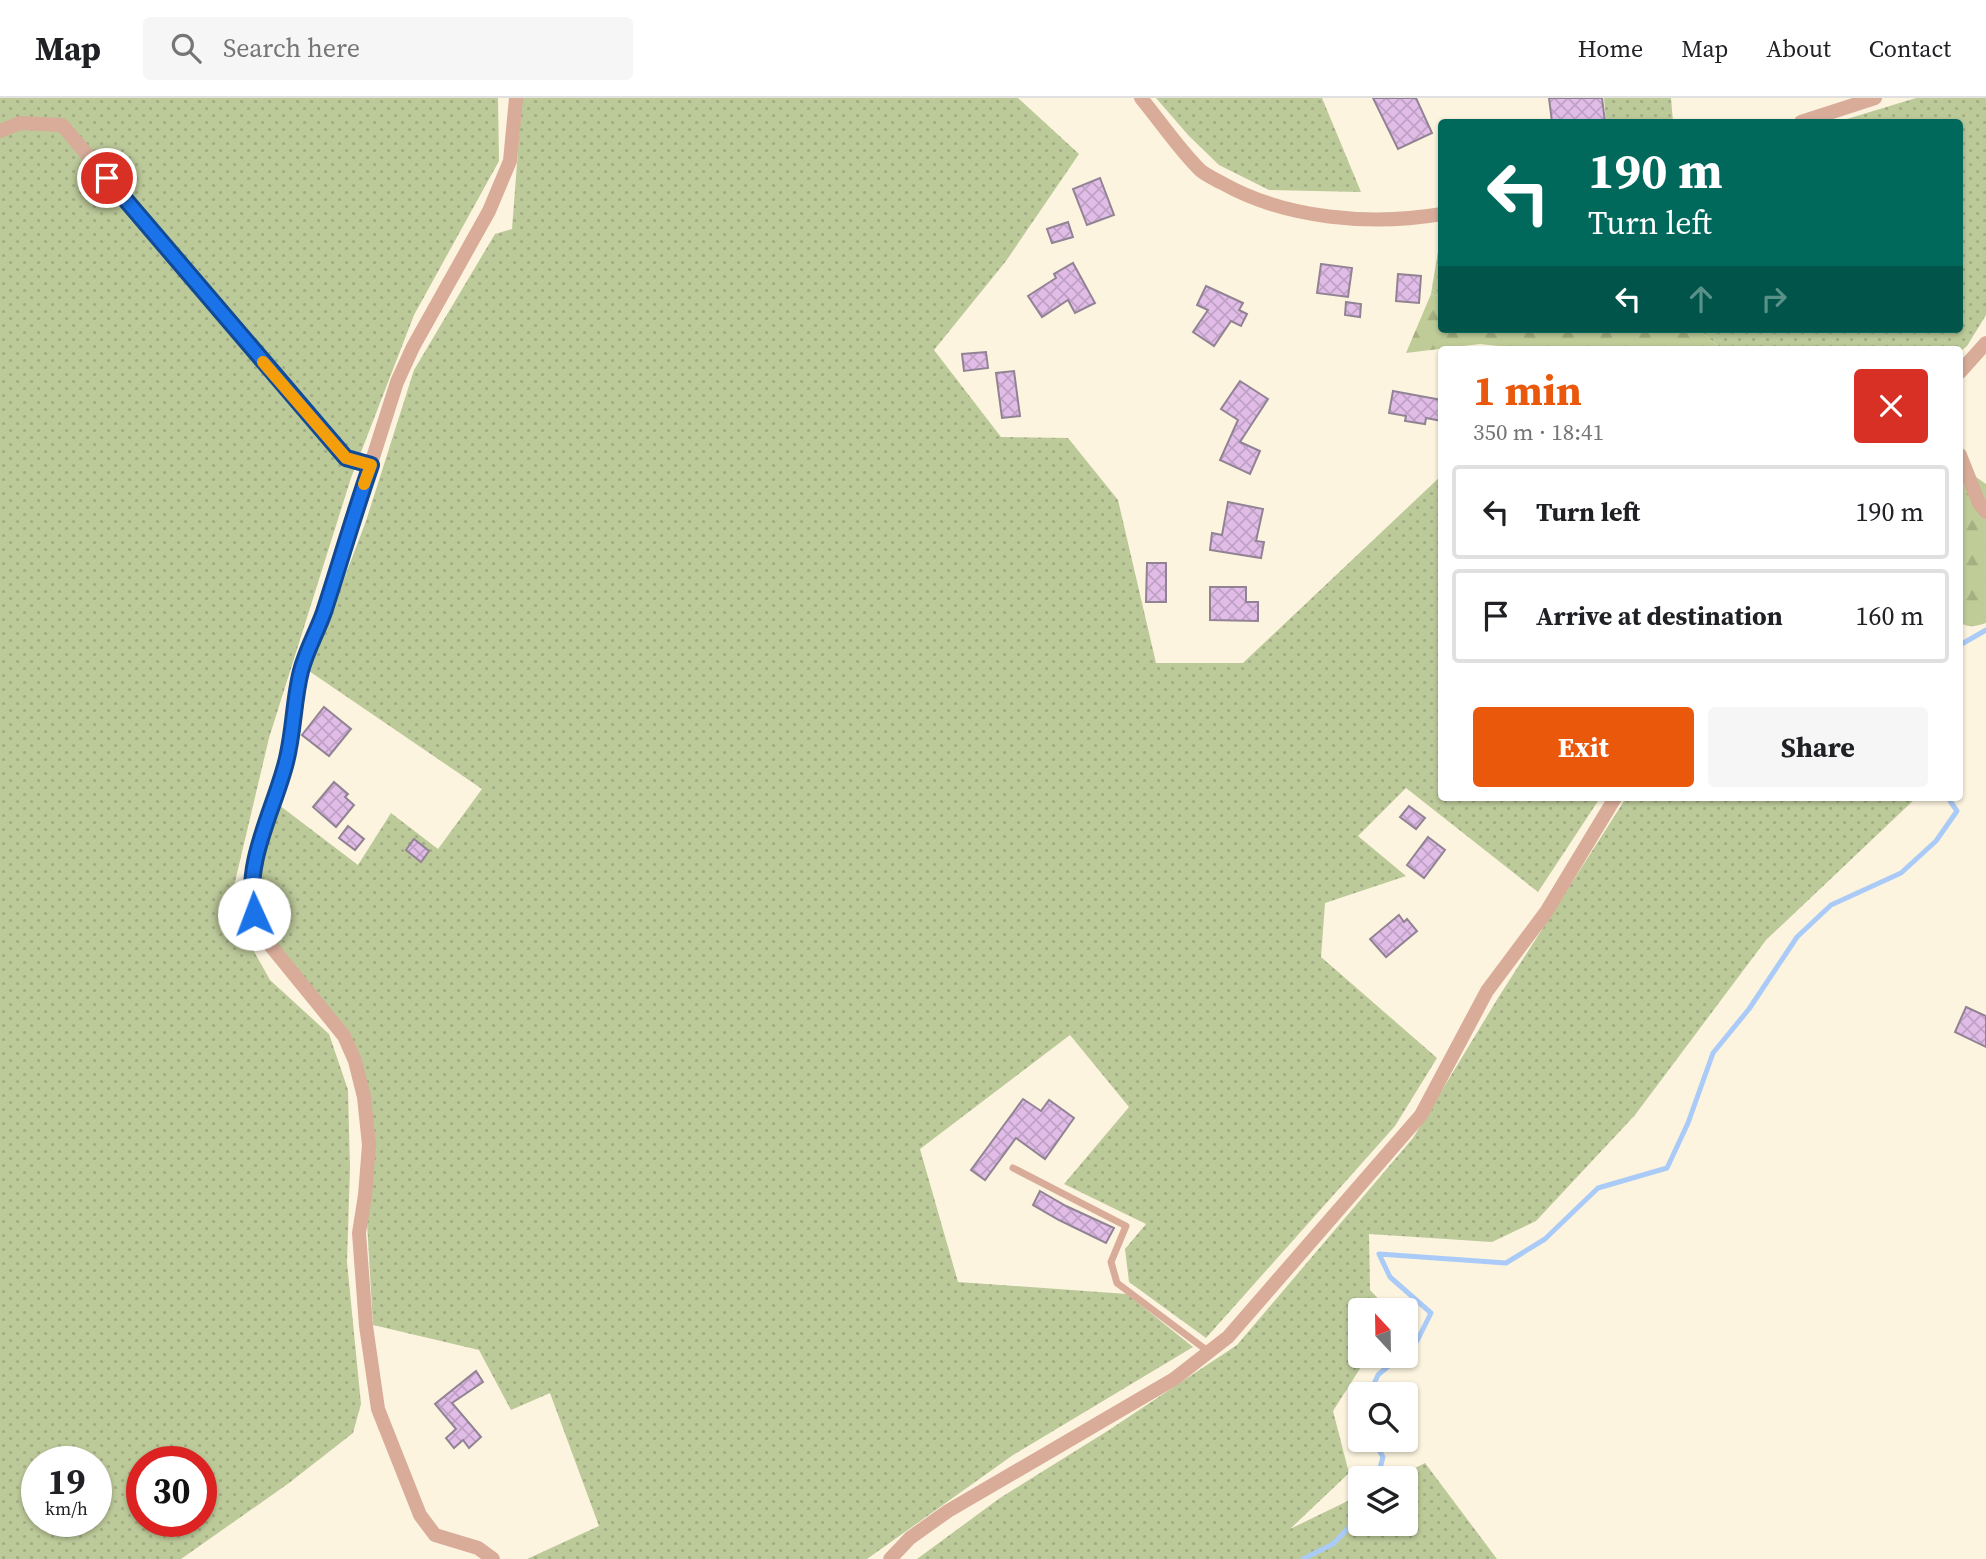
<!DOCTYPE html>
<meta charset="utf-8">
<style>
body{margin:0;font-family:"Source Serif 4",serif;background:#f6f6f6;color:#202124;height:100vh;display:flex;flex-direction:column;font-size:26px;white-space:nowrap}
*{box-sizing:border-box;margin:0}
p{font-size:23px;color:#757577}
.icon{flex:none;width:38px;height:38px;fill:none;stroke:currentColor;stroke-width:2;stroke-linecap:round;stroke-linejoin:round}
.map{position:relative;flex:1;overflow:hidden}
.sheet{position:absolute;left:1438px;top:248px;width:525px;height:455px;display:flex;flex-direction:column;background:#fff;border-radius:7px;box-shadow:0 2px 5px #0004}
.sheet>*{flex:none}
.top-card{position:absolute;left:1438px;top:21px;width:525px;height:214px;border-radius:7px;box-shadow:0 2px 5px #0004;background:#00695c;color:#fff;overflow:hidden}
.needle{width:46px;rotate:338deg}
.fabs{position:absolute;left:1348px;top:1200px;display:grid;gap:14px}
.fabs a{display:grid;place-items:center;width:70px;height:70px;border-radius:7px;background:#fff;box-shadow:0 2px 5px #0004;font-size:35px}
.speed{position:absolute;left:21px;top:1348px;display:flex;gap:14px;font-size:35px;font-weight:700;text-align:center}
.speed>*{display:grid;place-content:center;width:91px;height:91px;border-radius:50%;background:#fff;box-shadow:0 2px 5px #0004;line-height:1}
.speed small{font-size:18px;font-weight:400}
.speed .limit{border:10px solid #d22;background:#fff;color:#111}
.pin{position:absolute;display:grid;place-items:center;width:60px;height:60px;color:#fff;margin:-30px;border:4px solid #fff;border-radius:50%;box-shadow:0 2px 7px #0007}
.me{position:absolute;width:77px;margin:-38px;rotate:358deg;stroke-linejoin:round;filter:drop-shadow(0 0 5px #0008)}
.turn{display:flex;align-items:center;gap:24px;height:147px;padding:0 35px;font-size:32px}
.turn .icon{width:91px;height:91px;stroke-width:2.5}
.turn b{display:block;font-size:49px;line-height:60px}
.lanes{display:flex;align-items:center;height:66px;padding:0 35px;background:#0003;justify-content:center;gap:35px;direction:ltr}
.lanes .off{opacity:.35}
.round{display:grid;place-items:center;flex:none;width:74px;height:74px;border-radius:7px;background:#f6f6f6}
.headline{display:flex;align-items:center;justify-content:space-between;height:119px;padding:0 35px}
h1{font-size:42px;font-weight:700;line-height:52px;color:#ea580c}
.primary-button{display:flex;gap:14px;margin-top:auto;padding:14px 35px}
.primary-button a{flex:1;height:80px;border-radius:7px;background:#ea580c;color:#fff;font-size:28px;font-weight:700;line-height:80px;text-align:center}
.primary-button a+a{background:#f6f6f6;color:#202124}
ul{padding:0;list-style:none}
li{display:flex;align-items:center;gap:21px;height:94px;margin:0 14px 10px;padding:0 21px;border:4px solid #e0e0e0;border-radius:7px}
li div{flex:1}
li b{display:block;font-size:26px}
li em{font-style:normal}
header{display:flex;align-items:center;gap:42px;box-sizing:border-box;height:98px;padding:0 35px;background:#fff;border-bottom:2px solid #e0e0e0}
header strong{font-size:33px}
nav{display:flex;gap:38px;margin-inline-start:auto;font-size:24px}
.search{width:490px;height:63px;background:#f6f6f6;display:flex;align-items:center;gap:18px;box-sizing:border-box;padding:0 24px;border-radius:7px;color:#757577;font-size:26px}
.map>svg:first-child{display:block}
.grass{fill:url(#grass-dots);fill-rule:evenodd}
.forest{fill:url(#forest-firs)}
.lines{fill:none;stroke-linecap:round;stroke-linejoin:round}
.stream{stroke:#aacbf7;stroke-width:5}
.building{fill:url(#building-cross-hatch);stroke:#918394;stroke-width:2}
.service{stroke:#d8ac99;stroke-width:7}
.minor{stroke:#d8ac99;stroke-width:14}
.route-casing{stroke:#114b97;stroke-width:18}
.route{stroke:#1a73e8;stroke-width:12}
.slow{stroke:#f59e0b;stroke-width:12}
</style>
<header>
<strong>Map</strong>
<div class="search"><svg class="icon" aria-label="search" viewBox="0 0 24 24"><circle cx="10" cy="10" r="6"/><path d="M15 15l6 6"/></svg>Search here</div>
<nav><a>Home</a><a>Map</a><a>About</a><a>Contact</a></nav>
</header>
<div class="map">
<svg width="1986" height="1461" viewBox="0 0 1986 1461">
<defs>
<pattern id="grass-dots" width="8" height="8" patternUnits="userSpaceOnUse" patternTransform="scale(1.75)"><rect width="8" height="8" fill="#bcc999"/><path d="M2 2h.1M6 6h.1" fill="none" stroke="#a1ac83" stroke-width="1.8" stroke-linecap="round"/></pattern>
<pattern id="forest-firs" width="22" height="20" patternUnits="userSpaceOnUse" patternTransform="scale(1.75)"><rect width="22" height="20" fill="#bfcc98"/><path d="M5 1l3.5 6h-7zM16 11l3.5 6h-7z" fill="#a4af82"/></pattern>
<pattern id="building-cross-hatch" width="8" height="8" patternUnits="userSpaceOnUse" patternTransform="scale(1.75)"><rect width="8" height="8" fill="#e0bce7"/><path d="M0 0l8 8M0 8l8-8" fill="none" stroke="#c0a1c6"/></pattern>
</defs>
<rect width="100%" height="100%" fill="#fcf4df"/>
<g class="grass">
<path d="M 0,0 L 498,0 L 499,63 L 414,217 L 351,380 L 269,640 L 229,809 L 270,882 L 329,936 L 348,992 L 350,1070 L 347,1164 L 361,1306 L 353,1335 L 289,1385 L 181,1461 L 0,1461 ZM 37,1363 L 96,1363 L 96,1423 L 37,1423 ZM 142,1363 L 201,1363 L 201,1423 L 142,1423 Z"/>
<path d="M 522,0 L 1018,0 L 1079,56 L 1006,163 L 934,252 L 1001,339 L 1068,340 L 1118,402 L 1156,565 L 1243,565 L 1442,377 L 1442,700 L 1600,700 L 1538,794 L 1406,690 L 1358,738 L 1406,778 L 1325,805 L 1321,859 L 1437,960 L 1395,1028 L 1206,1240 L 1129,1184 L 1125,1151 L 1146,1126 L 1064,1086 L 1129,1009 L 1070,937 L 920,1051 L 958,1184 L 1127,1196 L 1193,1249 L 1013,1357 L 867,1461 L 527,1461 L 599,1428 L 550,1295 L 511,1312 L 479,1252 L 373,1227 L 357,954 L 273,840 L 255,805 L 259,776 L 279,707 L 358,767 L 391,715 L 438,751 L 482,691 L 309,573 L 366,423 L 414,272 L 495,136 L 512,131 Z"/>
<path d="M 1156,0 L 1322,0 L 1361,94 L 1269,92 L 1219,67 L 1189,38 Z"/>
<path d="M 1604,0 L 1671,0 L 1673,24 L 1606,24 Z"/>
<path d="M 1916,0 L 1986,0 L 1986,217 L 1967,248 L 1960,254 L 1723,252 L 1698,231 L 1960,231 L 1960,24 L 1837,24 Z"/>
<path d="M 1442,129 L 1442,199 L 1431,196 Z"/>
<path d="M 1626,700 L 1916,700 L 1766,842 L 1635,1017 L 1536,1123 L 1492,1144 L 1369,1136 L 1370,1192 L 1390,1213 L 1360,1213 L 1360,1258 L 1368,1258 L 1333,1313 L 1349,1375 L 1290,1431 L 1360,1397 L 1360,1426 L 1405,1426 L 1405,1381 L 1393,1381 L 1425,1365 L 1497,1461 L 917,1461 L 1000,1400 L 1109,1332 L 1237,1247 L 1413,1040 L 1498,900 Z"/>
</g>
<g class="forest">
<path d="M 1431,196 L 1442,199 L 1442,231 L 1698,231 L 1723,252 L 1536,252 L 1480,246 L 1406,255 Z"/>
<path d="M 1960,368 L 1986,386 L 1986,525 C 1976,528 1968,531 1960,524 Z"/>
</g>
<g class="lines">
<g class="stream">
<path d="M 1960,547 L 1986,532"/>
<path d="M 1405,1254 L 1417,1243 L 1431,1215 L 1390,1179 L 1379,1156 L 1506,1165 L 1545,1141 L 1598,1090 L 1667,1070 L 1688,1025 L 1713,955 L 1749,911 L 1797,839 L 1831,807 L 1901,775 L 1936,743 L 1957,713 L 1948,700"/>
<path d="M 1369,1297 L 1378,1277 L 1400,1258"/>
<path d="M 1360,1319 L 1360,1321"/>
<path d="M 1373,1342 L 1383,1359 L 1377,1381"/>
<path d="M 1303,1461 L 1333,1446 L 1360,1418"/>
</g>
</g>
<g class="building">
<path d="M 1373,0 L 1416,0 L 1432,35 L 1398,51 Z"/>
<path d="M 1549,0 L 1602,0 L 1605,24 L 1552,24 Z"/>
<path d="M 1100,80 L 1114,117 L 1087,127 L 1073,91 Z"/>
<path d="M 1068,124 L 1073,139 L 1052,145 L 1047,131 Z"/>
<path d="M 1073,165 L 1095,205 L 1075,215 L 1068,202 L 1042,219 L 1028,198 L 1056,180 L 1054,176 Z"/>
<path d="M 1321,166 L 1352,170 L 1348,199 L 1317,195 Z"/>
<path d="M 1398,176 L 1421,178 L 1419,205 L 1396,203 Z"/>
<path d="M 1206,188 L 1243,205 L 1239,212 L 1247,216 L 1241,228 L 1231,223 L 1214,248 L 1193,234 L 1208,212 L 1197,207 Z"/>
<path d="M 1346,204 L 1361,206 L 1360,219 L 1345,217 Z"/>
<path d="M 986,254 L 988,270 L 964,273 L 962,256 Z"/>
<path d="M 1014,273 L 1020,318 L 1002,320 L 996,275 Z"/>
<path d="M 1240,283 L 1268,301 L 1240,344 L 1260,353 L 1250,376 L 1220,362 L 1238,322 L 1221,311 Z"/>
<path d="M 1393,293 L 1442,302 L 1442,323 L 1426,320 L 1425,326 L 1405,323 L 1406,318 L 1389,315 Z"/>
<path d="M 1228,404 L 1263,411 L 1256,443 L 1264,444 L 1261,460 L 1210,452 L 1212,435 L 1222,437 Z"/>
<path d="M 1147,465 L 1166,465 L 1166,504 L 1146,504 Z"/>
<path d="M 1210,489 L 1246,489 L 1246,504 L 1258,504 L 1258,523 L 1210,522 Z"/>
<path d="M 324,609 L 351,631 L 329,658 L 302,637 Z"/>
<path d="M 334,684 L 348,696 L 345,699 L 354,707 L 336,729 L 313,709 Z"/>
<path d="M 1409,708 L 1425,720 L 1416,731 L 1400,719 Z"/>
<path d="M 348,728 L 364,741 L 355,752 L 339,740 Z"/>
<path d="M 1428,739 L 1445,752 L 1424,780 L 1407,767 Z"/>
<path d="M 414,741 L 429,753 L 421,764 L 406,752 Z"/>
<path d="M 1399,817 L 1404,824 L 1407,821 L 1417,833 L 1386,859 L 1370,841 Z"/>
<path d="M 1966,909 L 1986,918 L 1986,949 L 1955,934 Z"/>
<path d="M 1023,1001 L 1041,1013 L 1049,1002 L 1074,1020 L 1045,1061 L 1016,1040 L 985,1082 L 971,1072 Z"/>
<path d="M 1040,1093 L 1066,1108 L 1114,1130 L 1106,1145 L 1059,1122 L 1033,1107 Z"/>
<path d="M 476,1273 L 483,1284 L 452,1305 L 481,1339 L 469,1350 L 463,1342 L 454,1350 L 446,1340 L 456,1331 L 435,1306 Z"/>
</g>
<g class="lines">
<path class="service" d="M 1013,1070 L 1126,1128 L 1111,1164 L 1117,1185 L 1209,1254"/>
<g class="minor">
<path d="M 1141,0 C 1160,23 1178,50 1199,71 C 1205,77 1215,81 1222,85 C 1286,121 1370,128 1442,116"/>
<path d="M 1801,24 L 1875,0"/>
<path d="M 0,33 L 20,25 L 62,27 L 346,360 L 371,367"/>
<path d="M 1960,274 L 1986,245"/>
<path d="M 1960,357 L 1979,405 L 1986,414"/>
<path d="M 493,1461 L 478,1450 L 435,1437 L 420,1417 L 378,1311 L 366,1228 L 359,1135 L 365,1097 L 369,1047 L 364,999 L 355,963 L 344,938 L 257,831 L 251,802 L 259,744 L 280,687 L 292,642 L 301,574 L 322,520 L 397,284 L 413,249 L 489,113 L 510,63 L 516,0"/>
<path d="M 890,1461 L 910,1440 L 948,1413 L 1174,1281 L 1228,1239 L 1421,1017 L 1487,893 L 1546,814 L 1615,700"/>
</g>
</g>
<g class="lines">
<g class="route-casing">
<path id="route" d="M 107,80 L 346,360 L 371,367 C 354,416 340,465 324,514 C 317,534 306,553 301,573 C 293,604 294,637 285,668 C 272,716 244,765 254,816"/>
</g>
<use href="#route" class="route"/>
<path class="slow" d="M 263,264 L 346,360 L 371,367 L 364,386"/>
</g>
</svg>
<div class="fabs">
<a><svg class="needle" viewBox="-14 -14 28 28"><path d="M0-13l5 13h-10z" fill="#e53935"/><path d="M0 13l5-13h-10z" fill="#757577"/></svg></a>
<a><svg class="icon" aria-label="search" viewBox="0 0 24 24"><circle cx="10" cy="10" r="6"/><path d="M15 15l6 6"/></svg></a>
<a><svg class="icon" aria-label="layers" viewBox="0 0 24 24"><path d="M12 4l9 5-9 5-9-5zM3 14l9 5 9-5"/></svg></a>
</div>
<div class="speed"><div>19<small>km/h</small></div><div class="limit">30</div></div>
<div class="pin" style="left:107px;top:80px;background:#d93025"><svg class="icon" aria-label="arrive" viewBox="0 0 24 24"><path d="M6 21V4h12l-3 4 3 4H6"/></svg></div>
<svg class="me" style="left:254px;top:816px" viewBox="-20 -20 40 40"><circle r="19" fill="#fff"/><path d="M0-13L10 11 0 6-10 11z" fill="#1a73e8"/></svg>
<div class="top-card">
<div class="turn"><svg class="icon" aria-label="left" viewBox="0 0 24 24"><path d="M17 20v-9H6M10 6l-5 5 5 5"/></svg><div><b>190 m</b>Turn left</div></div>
<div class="lanes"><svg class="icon" aria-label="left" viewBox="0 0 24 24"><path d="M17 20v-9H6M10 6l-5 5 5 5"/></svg><svg class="icon off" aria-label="ahead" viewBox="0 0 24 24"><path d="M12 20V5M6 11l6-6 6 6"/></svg><svg class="icon off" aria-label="right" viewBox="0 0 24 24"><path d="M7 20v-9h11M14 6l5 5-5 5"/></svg></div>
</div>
<section class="sheet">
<div class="headline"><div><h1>1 min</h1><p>350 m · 18:41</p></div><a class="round" style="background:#d93025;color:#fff"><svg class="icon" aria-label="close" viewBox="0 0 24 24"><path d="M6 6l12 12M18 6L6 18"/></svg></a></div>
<ul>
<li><svg class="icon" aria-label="left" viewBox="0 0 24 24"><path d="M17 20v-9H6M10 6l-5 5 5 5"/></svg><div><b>Turn left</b></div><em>190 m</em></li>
<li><svg class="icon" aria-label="arrive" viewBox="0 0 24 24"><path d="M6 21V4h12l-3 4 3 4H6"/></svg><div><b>Arrive at destination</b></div><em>160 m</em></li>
</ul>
<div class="primary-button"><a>Exit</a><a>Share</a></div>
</section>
</div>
